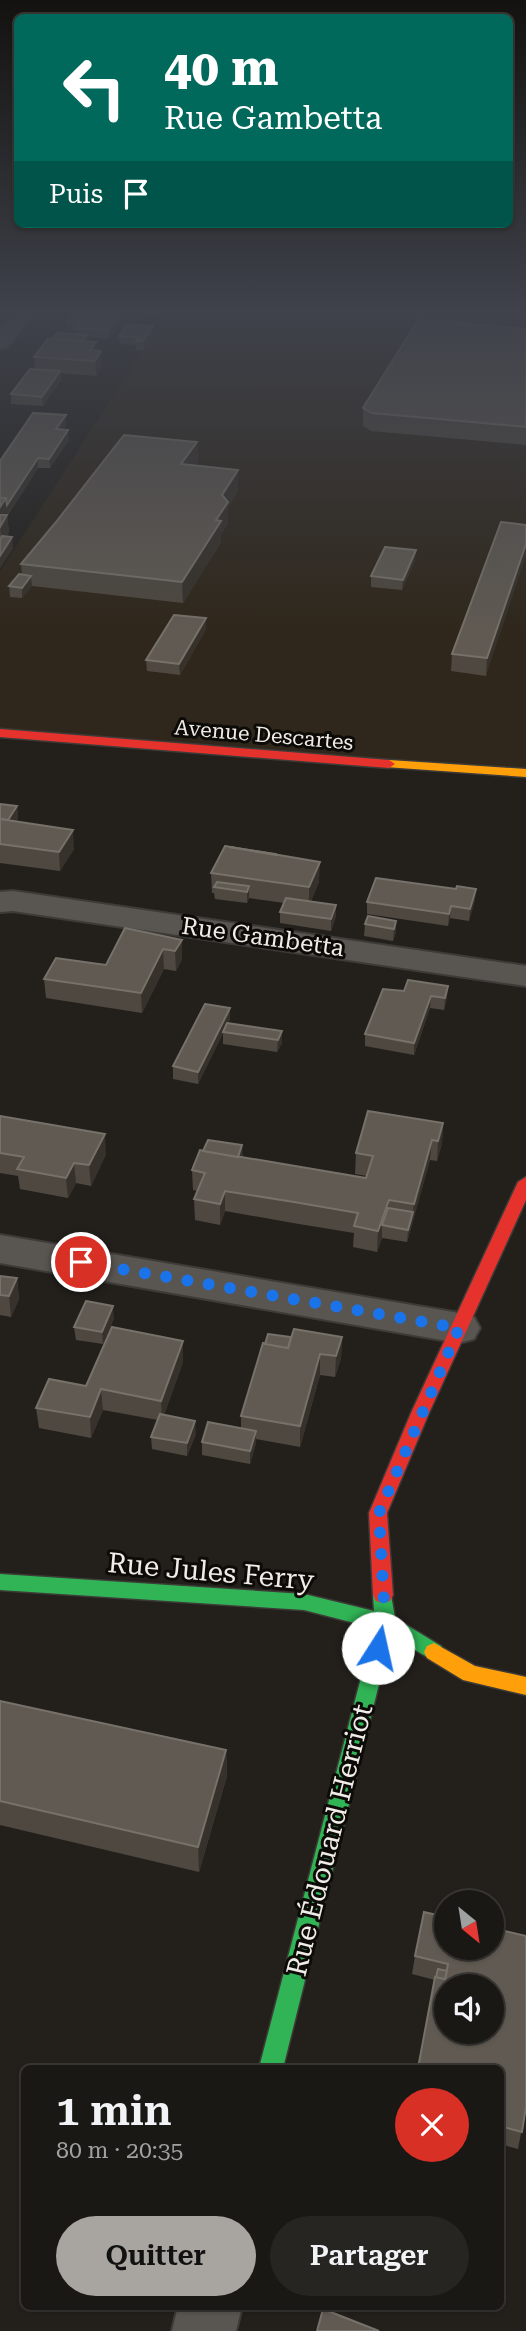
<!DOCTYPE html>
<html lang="fr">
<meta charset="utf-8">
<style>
body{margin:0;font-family:"Roboto Serif",serif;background:#272522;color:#f1f3f6;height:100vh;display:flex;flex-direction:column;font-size:26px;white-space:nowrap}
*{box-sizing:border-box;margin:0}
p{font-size:23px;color:#9fa0a0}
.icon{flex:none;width:38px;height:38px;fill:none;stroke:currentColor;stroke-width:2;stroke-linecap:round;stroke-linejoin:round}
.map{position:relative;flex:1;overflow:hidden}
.side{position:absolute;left:21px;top:2065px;width:483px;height:245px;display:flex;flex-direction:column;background:#1a1815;border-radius:10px;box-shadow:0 2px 5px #0004,0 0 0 2px #383734}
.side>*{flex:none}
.hud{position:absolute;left:14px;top:14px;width:499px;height:214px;border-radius:10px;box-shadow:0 2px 5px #0004,0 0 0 2px #383734;background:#00695c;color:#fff;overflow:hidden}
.needle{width:46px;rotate:150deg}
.controls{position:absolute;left:434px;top:1890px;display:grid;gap:14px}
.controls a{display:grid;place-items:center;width:70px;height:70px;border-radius:50%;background:#1a1815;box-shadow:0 2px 5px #0004,0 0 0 2px #383734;font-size:35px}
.pin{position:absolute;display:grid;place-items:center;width:60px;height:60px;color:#fff;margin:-30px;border:4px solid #fff;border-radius:50%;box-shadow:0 2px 7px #0007}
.me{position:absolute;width:77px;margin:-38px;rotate:10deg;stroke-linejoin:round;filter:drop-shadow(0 0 5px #0008)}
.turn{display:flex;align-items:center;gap:24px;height:147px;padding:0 35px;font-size:32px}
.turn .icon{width:91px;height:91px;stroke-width:2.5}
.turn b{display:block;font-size:49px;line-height:60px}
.then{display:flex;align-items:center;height:66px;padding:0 35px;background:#0003;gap:14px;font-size:26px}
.round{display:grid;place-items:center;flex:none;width:74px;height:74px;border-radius:37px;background:#272522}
.headline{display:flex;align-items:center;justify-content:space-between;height:119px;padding:0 35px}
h1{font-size:42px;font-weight:600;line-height:52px}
.cta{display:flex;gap:14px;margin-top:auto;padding:14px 35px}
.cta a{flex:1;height:80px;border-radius:42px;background:#a8a5a0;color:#111;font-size:28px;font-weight:600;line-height:80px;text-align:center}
.cta a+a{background:#272522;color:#f1f3f6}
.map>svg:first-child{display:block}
.built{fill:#2f271b}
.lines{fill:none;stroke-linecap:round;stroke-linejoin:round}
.street-casing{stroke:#3d3b38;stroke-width:4}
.fast-casing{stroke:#3d3b38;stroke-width:3}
.slow-casing{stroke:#3d3b38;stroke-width:3}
.jam-casing{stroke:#3d3b38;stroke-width:3}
.street{fill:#595652;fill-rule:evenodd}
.fast{fill:#30b455;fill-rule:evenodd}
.slow{fill:#ff9f0a;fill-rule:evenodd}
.jam{fill:#e5322d;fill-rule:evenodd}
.wall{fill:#4e4840;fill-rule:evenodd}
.shaded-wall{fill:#36312a}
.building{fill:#605a52;stroke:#767169;stroke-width:2;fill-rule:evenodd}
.route{stroke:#1a73e8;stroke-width:12;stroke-dasharray:0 21.6}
.labels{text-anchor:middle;stroke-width:6;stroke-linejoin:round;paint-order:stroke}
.far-street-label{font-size:21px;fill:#f0ece7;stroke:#0d0b08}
.street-label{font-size:24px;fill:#f0ece7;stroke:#0d0b08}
.near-street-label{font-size:28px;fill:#f0ece7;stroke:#0d0b08}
</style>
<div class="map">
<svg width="526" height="2331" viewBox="0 0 526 2331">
<rect width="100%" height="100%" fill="#23201c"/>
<path class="built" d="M 169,310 L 526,310 L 526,773 L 0,733 L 0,571 Z"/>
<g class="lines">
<g class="street-casing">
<g id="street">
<path d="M 17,310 L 37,310 L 7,347 L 0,349 L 0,330 Z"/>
<path d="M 13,891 L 526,966 L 526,986 L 13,911 L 0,912 L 0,892 Z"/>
<path d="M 0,1235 L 459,1313 L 474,1317 L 480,1328 L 474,1339 L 459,1343 L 0,1263 Z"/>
<path d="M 178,2306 L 242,2306 L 236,2331 L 172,2331 Z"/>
</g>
</g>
<g class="fast-casing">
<path id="fast" d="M 0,1574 L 304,1594 L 374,1611 L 373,1595 L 376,1589 L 383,1587 L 390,1589 L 395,1618 L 441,1646 L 444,1652 L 441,1658 L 434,1661 L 391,1636 L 283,2068 L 259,2068 L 374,1628 L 304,1610 L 0,1590 Z"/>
</g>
<g class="slow-casing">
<g id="slow">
<path d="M 389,760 L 526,769 L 526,777 L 385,767 L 385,761 Z"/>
<path d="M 434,1643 L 475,1666 L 526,1677 L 526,1695 L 463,1680 L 427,1658 L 424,1652 L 427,1646 Z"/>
</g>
</g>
<g class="jam-casing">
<g id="jam">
<path d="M 0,729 L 389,760 L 395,764 L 389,768 L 0,737 Z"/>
<path d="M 526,1177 L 526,1200 L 429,1413 L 387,1513 L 393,1595 L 390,1601 L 383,1603 L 376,1601 L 373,1595 L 369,1513 L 411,1413 L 518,1182 Z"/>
</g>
</g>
<use href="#street" class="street"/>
<use href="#fast" class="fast"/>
<use href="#slow" class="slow"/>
<use href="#jam" class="jam"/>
</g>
<g class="wall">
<path d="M 73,310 L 109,310 L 108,312 L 120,313 L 121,322 L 109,339 L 87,337 L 87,341 L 96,342 L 96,351 L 102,366 L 96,376 L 60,373 L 61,380 L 43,406 L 11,404 L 11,394 L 35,369 L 34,357 L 52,339 L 76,334 L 76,331 L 66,330 L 66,321 Z"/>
<path d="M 140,310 L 169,310 L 165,316 L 140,315 Z"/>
<path d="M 298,310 L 503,310 L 495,326 L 526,329 L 526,445 L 371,431 L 363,426 L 363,408 L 418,321 Z"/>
<path d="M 153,335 L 144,350 L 136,350 L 136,345 L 120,344 L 119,336 Z"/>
<path d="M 66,425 L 63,430 L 69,440 L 50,468 L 38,468 L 7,516 L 9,532 L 6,537 L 13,548 L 0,568 L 0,461 Z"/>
<path d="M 197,442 L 198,462 L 195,466 L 238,491 L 228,507 L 228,523 L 221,534 L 221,542 L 183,603 L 32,586 L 22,598 L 10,597 L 9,586 L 22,575 L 21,564 Z"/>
<path d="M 526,525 L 486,676 L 451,671 L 452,654 Z"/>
<path d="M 415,560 L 402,590 L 371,587 L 371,576 Z"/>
<path d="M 206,618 L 206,629 L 180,675 L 147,671 L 146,660 Z"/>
<path d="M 0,804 L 17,806 L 18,818 L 16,822 L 74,849 L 60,871 L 0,863 Z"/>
<path d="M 276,855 L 319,882 L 311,901 L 336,905 L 336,916 L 331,931 L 280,923 L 280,912 L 284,903 L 249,898 L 247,903 L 215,899 L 214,893 L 212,893 L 211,873 Z"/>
<path d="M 475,900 L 469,921 L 450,918 L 448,926 L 367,914 L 367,902 Z"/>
<path d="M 396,921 L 396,932 L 393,941 L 364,936 L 365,924 Z"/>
<path d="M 182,940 L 182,959 L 176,971 L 164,969 L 142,1013 L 46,998 L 44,979 L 106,965 Z"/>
<path d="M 383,989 L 447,998 L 444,1010 L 430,1008 L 414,1055 L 365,1046 L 365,1034 Z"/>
<path d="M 230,1020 L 228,1023 L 282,1031 L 282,1043 L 277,1052 L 223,1044 L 223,1033 L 198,1084 L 173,1079 L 173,1066 Z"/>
<path d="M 0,1116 L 106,1154 L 91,1186 L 76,1183 L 68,1198 L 20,1189 L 18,1176 L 0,1173 Z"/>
<path d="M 443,1123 L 442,1143 L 437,1161 L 430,1160 L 407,1242 L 382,1238 L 377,1252 L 353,1247 L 354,1233 L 293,1223 L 225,1211 L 220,1225 L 195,1220 L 194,1199 L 198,1191 L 193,1190 L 192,1170 L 243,1157 L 366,1178 L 367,1176 L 355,1174 L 356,1153 Z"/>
<path d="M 0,1276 L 17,1278 L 19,1299 L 11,1317 L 0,1315 Z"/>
<path d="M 114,1318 L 103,1344 L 76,1340 L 74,1327 Z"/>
<path d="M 291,1337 L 342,1337 L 341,1358 L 335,1377 L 320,1375 L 300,1447 L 256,1439 L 256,1443 L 250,1464 L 202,1455 L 202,1442 L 241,1428 L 241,1416 L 265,1344 Z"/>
<path d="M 183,1362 L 164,1415 L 196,1434 L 187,1456 L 152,1449 L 151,1437 L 158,1420 L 103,1410 L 91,1438 L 39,1428 L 36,1408 L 86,1386 Z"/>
<path d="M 0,1701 L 226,1750 L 227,1776 L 199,1872 L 0,1825 Z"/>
<path d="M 424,1912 L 446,1917 L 446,1948 L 492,1948 L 492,1928 L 526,1936 L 526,2107 L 518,2149 L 500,2144 L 500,2068 L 418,2068 L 435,1980 L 412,1974 L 415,1956 ZM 446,1986 L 492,1986 L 492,2032 L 446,2032 Z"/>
</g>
<g class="shaded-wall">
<path d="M 496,310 L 503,310 L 494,328 Z"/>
<path d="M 120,313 L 121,322 L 109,339 L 108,330 Z"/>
<path d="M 153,326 L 153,335 L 144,350 L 143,341 Z"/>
<path d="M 96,342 L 97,356 L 90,350 Z"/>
<path d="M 101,351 L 102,366 L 96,376 L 95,361 Z"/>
<path d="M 60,371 L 61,380 L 43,406 L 42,397 Z"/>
<path d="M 66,415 L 66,425 L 57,439 L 56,429 Z"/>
<path d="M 68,430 L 69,440 L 50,468 L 49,459 Z"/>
<path d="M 197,442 L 198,462 L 182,484 L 181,464 Z"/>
<path d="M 38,458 L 38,468 L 7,515 L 9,532 L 2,543 L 0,526 L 0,507 Z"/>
<path d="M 238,470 L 238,491 L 228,507 L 228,523 L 221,534 L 221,542 L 183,603 L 182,582 L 222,495 Z"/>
<path d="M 12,537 L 13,548 L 0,568 L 0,556 Z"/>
<path d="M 526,544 L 526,556 L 486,676 L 487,658 Z"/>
<path d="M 416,550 L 415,560 L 402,590 L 403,580 Z"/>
<path d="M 31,576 L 32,586 L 22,598 L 22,588 Z"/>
<path d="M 206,618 L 206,629 L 180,675 L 179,664 Z"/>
<path d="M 17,806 L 18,818 L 4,838 L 3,827 Z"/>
<path d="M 73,830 L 74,849 L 60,871 L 59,852 Z"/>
<path d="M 320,862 L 319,882 L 309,906 L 309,887 Z"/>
<path d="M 249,886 L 249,898 L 247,903 L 247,892 Z"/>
<path d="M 476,889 L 475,900 L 469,921 L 470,909 Z"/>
<path d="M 336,905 L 336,916 L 331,931 L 331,919 Z"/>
<path d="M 451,906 L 450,918 L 448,926 L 449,914 Z"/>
<path d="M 396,921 L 396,932 L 393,941 L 394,929 Z"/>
<path d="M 182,940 L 182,959 L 176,971 L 175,951 Z"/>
<path d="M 163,949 L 164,969 L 142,1013 L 141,993 Z"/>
<path d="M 448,986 L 447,998 L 444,1010 L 445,998 Z"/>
<path d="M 431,996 L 430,1008 L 414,1055 L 414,1043 Z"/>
<path d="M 230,1008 L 230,1020 L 198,1084 L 198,1072 Z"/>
<path d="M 282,1031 L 282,1043 L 277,1052 L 278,1040 Z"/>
<path d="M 443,1123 L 442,1143 L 437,1161 L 438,1141 Z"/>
<path d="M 105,1134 L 106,1154 L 91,1186 L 89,1165 Z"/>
<path d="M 432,1140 L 430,1160 L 407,1242 L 408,1230 L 413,1212 L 414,1204 Z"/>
<path d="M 242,1145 L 243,1157 L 235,1164 Z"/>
<path d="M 74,1163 L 76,1183 L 68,1198 L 66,1178 Z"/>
<path d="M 225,1191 L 225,1211 L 220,1225 L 220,1204 Z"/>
<path d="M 389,1200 L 387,1220 L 382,1225 L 382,1238 L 377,1252 L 378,1231 Z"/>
<path d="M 17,1278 L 19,1299 L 11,1317 L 9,1296 Z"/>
<path d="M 113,1306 L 114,1318 L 103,1344 L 102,1332 Z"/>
<path d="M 342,1337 L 341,1358 L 335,1377 L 336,1356 Z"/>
<path d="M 183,1341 L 183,1362 L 162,1421 L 161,1401 Z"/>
<path d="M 320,1354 L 320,1375 L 300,1447 L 300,1426 Z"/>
<path d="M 101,1389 L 103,1410 L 91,1438 L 90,1417 Z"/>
<path d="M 195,1421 L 196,1434 L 187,1456 L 187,1443 Z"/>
<path d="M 256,1431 L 256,1443 L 250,1464 L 250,1451 Z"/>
<path d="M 226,1750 L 227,1776 L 199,1872 L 198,1847 Z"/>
</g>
<g class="building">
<path d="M 74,310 L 103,310 L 102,312 L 120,313 L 108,330 L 76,328 L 80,322 L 66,321 Z"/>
<path d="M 418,320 L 526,329 L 526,427 L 372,413 L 363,408 Z"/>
<path d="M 126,325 L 153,326 L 143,341 L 136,341 L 138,337 L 119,336 Z"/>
<path d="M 57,333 L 87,335 L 83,341 L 52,339 Z"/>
<path d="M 48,339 L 96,342 L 90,350 L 101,351 L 95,361 L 34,357 Z"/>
<path d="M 30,369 L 60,371 L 42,397 L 11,394 Z"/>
<path d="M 33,413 L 66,415 L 56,429 L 68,430 L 49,459 L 38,458 L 7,505 L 6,498 L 0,498 L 0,461 Z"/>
<path d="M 124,435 L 197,442 L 181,464 L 238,470 L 222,495 L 228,502 L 216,520 L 221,521 L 182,582 L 21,564 L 56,522 Z"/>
<path d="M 0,498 L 6,498 L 0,507 Z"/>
<path d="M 0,515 L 7,515 L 0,527 Z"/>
<path d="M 501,522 L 526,525 L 526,544 L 487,658 L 452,654 Z"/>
<path d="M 2,536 L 12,537 L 0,556 L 0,540 Z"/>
<path d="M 385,547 L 416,550 L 403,580 L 371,576 Z"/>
<path d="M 19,574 L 31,576 L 22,588 L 9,586 Z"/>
<path d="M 174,615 L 206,618 L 179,664 L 146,660 Z"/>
<path d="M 0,804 L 17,806 L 8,820 L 0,819 Z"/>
<path d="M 0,819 L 73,830 L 59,852 L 0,844 Z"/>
<path d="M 225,846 L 320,862 L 309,887 L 211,873 Z"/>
<path d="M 229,847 L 276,854 L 276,855 Z"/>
<path d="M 376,878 L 456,889 L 457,886 L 476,889 L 470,909 L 451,906 L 449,914 L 367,902 Z"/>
<path d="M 217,882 L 249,886 L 247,892 L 214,887 Z"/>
<path d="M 286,898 L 336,905 L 331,919 L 280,912 Z"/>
<path d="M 368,916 L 396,921 L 394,929 L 365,924 Z"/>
<path d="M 125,928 L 182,940 L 175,951 L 163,949 L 141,993 L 44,979 L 56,958 L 106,965 Z"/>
<path d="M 408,980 L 448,986 L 445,998 L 431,996 L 414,1043 L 365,1034 L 383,989 L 404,991 Z"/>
<path d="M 205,1004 L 230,1008 L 198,1072 L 173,1066 Z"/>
<path d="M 227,1023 L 282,1031 L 278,1040 L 223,1032 Z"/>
<path d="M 368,1111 L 443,1123 L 438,1141 L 432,1140 L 414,1204 L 389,1200 L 378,1231 L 354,1226 L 358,1213 L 294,1202 L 225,1191 L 220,1204 L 194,1199 L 205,1173 L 192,1170 L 200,1150 L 366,1178 L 373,1156 L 356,1153 Z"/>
<path d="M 0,1116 L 105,1134 L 89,1165 L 74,1163 L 66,1178 L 17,1169 L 24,1157 L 0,1153 Z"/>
<path d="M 208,1140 L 242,1145 L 238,1157 L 203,1151 Z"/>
<path d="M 388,1208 L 413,1212 L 408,1230 L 382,1225 Z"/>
<path d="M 0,1276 L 17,1278 L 9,1296 L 0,1295 Z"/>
<path d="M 86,1301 L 113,1306 L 102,1332 L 74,1327 Z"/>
<path d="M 112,1327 L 183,1341 L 161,1401 L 101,1389 L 90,1417 L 36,1408 L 49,1379 L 86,1386 Z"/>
<path d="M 294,1329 L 342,1337 L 336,1356 L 320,1354 L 300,1426 L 241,1416 L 263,1343 L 288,1348 Z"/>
<path d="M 268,1334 L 291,1337 L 288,1348 L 265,1344 Z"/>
<path d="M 160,1414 L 195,1421 L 187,1443 L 151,1437 Z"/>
<path d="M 208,1422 L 256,1431 L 250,1451 L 202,1442 Z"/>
<path d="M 0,1701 L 226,1750 L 198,1847 L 0,1801 Z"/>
<path d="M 424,1912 L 446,1917 L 446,1948 L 492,1948 L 492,1928 L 526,1936 L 526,2107 L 522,2132 L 500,2126 L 500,2068 L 418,2068 L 435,1977 L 445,1979 L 448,1964 L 415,1956 ZM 446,1986 L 492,1986 L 492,2032 L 446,2032 Z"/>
<path d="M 438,1969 L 447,1971 L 445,1979 L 436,1977 Z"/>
<path d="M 323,2309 L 379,2331 L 317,2331 Z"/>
</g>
<linearGradient id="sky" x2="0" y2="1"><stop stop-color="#13120f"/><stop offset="0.49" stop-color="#3f424b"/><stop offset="1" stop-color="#3f424b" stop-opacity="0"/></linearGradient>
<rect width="526" height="636" fill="url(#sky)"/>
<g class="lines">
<path class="route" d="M 81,1262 L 459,1328 L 379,1513 L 385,1622 L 378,1648"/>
</g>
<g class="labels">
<g class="far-street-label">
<text transform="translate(264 735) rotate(5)" y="7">Avenue Descartes</text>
</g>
<g class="street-label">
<text transform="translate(263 937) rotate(8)" y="8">Rue Gambetta</text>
</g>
<g class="near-street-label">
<text transform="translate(211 1571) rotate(5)" y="10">Rue Jules Ferry</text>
<text transform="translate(329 1840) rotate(-76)" y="10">Rue Édouard Herriot</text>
</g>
</g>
</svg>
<div class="controls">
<a><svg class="needle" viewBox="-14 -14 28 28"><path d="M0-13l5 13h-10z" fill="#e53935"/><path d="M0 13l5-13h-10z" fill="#9fa0a0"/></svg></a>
<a><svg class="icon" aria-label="sound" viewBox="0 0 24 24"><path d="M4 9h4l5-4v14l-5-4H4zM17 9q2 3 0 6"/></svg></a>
</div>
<div class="pin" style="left:81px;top:1262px;background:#d93025"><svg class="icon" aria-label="arrive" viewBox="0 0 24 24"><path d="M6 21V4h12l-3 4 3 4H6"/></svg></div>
<svg class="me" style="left:378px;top:1648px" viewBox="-20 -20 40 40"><circle r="19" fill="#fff"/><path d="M0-13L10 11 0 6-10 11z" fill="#1a73e8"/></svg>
<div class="hud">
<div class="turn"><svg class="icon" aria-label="left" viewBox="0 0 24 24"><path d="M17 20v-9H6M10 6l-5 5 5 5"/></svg><div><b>40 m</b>Rue Gambetta</div></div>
<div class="then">Puis<svg class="icon" aria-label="arrive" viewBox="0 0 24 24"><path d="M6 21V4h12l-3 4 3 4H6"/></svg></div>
</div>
<section class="side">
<div class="headline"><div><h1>1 min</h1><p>80 m · 20:35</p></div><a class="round" style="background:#d93025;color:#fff"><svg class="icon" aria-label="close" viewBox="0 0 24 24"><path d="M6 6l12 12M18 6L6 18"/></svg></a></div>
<div class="cta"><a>Quitter</a><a>Partager</a></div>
</section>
</div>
